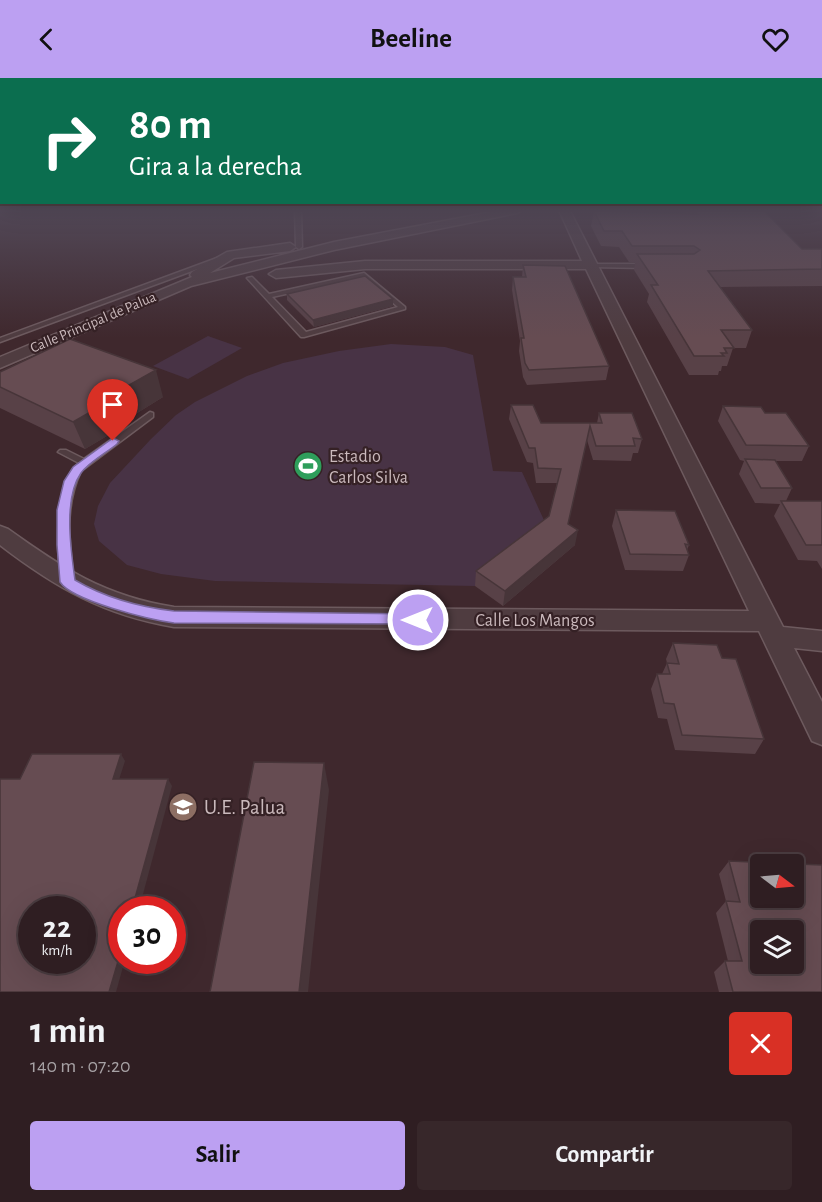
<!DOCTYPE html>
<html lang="es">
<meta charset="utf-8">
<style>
body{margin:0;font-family:"Alegreya Sans",sans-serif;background:#37272a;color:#f1f3f6;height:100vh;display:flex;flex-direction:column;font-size:22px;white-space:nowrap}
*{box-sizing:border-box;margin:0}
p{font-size:20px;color:#a7a2a5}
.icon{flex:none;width:33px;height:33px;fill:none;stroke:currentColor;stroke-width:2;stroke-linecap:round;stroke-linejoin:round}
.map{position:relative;height:914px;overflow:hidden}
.sheet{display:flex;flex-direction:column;background:#2f1e22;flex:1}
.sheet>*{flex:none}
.top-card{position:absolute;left:0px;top:0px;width:822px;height:126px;box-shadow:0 6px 24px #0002,0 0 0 2px #4a3c40;background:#0b6e4f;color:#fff;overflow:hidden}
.needle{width:39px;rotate:106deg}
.controls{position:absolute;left:750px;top:776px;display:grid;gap:12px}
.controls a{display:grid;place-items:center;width:54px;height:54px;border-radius:6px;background:#2f1e22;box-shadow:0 6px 24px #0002,0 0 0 2px #4a3c40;font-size:30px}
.speed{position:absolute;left:18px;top:818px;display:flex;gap:12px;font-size:30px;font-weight:700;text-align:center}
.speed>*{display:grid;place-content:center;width:78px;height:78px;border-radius:50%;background:#2f1e22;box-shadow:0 6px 24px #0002,0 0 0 2px #4a3c40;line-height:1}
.speed small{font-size:15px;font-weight:400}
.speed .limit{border:9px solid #d22;background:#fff;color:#111}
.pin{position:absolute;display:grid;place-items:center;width:51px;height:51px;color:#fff;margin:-62px -26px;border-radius:50% 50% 50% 0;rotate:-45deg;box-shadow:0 0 6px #0007}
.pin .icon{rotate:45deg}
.me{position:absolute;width:66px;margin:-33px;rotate:270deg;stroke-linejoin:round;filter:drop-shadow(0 0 4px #0008)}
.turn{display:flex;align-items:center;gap:21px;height:126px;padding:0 30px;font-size:27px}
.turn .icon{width:78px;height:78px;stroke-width:2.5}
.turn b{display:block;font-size:42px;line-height:51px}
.round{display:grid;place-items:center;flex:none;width:63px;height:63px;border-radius:6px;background:#37272a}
.headline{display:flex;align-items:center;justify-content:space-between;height:102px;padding:0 30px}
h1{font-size:36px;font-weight:700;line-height:45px}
.button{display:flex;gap:12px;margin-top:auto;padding:12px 30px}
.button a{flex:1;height:69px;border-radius:6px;background:#bca0f2;color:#111;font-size:24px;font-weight:700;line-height:69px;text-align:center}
.button a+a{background:#37272a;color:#f1f3f6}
header{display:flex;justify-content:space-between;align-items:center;height:78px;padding:0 30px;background:#bca0f2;color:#111;font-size:27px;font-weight:700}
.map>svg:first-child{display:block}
.green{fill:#483345}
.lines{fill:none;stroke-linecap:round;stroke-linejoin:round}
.lane-casing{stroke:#6d5a5e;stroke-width:3}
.street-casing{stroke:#6d5a5e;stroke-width:3}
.lane{fill:#4f3c40;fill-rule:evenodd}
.street{fill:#4f3c40;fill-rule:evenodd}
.wall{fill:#584147}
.shaded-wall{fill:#473539}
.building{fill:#664c52;stroke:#473539;stroke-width:1.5;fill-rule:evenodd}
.route{fill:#bca0f2;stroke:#7a689d;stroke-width:1.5}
.labels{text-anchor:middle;stroke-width:4.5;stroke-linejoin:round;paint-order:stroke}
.far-street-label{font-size:15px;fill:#cab9bc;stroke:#352125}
.poi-label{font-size:18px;fill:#cab9bc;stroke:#352125;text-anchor:start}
.street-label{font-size:18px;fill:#cab9bc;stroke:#352125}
.near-poi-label{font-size:21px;fill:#cab9bc;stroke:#352125;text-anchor:start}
</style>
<header><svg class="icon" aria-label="back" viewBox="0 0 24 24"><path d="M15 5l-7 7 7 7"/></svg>Beeline<svg class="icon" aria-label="heart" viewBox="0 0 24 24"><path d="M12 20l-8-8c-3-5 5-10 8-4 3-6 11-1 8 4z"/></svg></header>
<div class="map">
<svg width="822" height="914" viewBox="0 0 822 914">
<rect width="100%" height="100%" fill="#3f282d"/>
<g class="green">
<path d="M 208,258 L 242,270 L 188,301 L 153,288 Z"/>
<path d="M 391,266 L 445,269 L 473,277 L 493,393 L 522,394 L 548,451 L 475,508 L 215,503 L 161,496 L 127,487 L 99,463 L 94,446 L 98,428 L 110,405 L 151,361 L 176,337 L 195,324 L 247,298 L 283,285 L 339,273 Z"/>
</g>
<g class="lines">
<g class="lane-casing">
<g id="lane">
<path d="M 295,132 L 301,132 L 302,169 L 299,171 L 296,169 Z"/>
<path d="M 217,180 L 220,182 L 219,183 L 0,264 L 0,260 Z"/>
<path d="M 588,186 L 646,186 L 649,188 L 646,190 L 590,189 L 587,187 Z"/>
<path d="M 364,195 L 405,229 L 405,231 L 304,259 L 301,259 L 247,200 L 252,199 L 269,216 ZM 363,199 L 398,229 L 306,254 L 272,219 Z"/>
<path d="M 150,334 L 153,335 L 153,339 L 81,393 C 64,428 69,466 74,504 L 72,507 L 64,507 C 54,482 55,402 79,385 L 58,374 L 60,372 L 66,372 L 84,381 Z"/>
</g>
</g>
<g class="street-casing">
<g id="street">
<path d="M 502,132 L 523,132 L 517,135 L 334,172 L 191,208 L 0,290 L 0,279 L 192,199 L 190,197 L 192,194 L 227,174 L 290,165 L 296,169 L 290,173 L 234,180 L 210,195 L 334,164 Z"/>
<path d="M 559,132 L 570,133 L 783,549 L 822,553 L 822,573 L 794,570 L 822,624 L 822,667 L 812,663 L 759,553 L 174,549 C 104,537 56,510 0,467 L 0,448 L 8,451 C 64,491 104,518 174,529 L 749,533 L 586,191 L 365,191 L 276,200 L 269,196 L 276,192 L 365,183 L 582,183 Z"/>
</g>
</g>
<use href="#lane" class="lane"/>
<use href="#street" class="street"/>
</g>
<g class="wall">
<path d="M 682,132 L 763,132 L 802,171 L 822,171 L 822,208 L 720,209 L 752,252 L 746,270 L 733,270 L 727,288 L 722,288 L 721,293 L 719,293 L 718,297 L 689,297 L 647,224 L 649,216 L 634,192 L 635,184 L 629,184 L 619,169 L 601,168 L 591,148 L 594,133 L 684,136 L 682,133 Z"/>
<path d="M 523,187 L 609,288 L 606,302 L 527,307 L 523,299 L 519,273 L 520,263 L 512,212 L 513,199 L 522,199 Z"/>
<path d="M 287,216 L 393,228 L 314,249 L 287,222 Z"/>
<path d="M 0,294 L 163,319 L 121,345 L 122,349 L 85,371 L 0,330 Z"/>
<path d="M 511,327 L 541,345 L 597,345 L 599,335 L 642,361 L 638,375 L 633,375 L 631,383 L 593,382 L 587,362 L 568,446 L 575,467 L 503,528 L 475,508 L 476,493 L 549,438 L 557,405 L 536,405 L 533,385 L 527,384 L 509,341 Z"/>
<path d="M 723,328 L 765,335 L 809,368 L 802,383 L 775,383 L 792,410 L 786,423 L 822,423 L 822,491 L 817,483 L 798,482 L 774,438 L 780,426 L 755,425 L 739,396 L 744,383 L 740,382 L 718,343 Z"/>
<path d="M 616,432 L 689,467 L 687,472 L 689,477 L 683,493 L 625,492 L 612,448 Z"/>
<path d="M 673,565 L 722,580 L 764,661 L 755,676 L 675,672 L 667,641 L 658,640 L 651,611 L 657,596 L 662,596 L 667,585 L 666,581 Z"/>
<path d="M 729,783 L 822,914 L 719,914 L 714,894 L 725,883 L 728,883 L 716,835 L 726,823 L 719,796 Z"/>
</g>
<g class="shaded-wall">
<path d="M 393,221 L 393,228 L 314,249 L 313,242 Z"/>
<path d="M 156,292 L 163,319 L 121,345 L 122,349 L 85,371 L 73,344 L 108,319 Z"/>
<path d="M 578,452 L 575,467 L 503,528 L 505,513 Z"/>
<path d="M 121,676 L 125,683 L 117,708 L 113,701 Z"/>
<path d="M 324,685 L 329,712 L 308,914 L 299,914 Z"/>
<path d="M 168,701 L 172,708 L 139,831 L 132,831 Z"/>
<path d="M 122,870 L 122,882 L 125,882 L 116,914 L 109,914 Z"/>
</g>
<g class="building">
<path d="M 691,132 L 763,132 L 802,171 L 822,171 L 822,191 L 708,193 L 752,252 L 721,252 L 734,270 L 724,270 L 727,275 L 721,275 L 724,278 L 694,278 L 651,207 L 658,207 L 637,176 L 694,176 L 700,172 L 694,168 L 632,168 L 622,153 L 604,153 L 594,133 L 697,136 Z"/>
<path d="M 523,187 L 565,188 L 609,288 L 529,292 L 525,285 L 521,260 L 524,260 L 513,199 L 526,199 Z"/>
<path d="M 365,198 L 393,221 L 313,242 L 287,216 Z"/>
<path d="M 70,261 L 156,292 L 108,319 L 113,321 L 73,344 L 0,309 L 0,294 Z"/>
<path d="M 511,327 L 533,327 L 541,345 L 602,345 L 599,335 L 632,335 L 642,361 L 633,360 L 635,368 L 596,368 L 590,348 L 568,446 L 578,452 L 505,513 L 476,493 L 549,438 L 561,391 L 538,390 L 535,370 L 529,370 Z"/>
<path d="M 723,328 L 761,329 L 765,335 L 786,335 L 809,368 L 746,367 Z"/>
<path d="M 745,381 L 775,382 L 792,410 L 761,410 Z"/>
<path d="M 781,423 L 822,423 L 822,467 L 806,467 Z"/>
<path d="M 616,432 L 675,433 L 689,467 L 685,466 L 689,477 L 630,476 Z"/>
<path d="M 673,565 L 717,567 L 722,580 L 736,581 L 764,661 L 682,657 L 674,626 L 664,625 L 657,596 L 670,596 L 667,585 L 679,586 Z"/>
<path d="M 32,676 L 121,676 L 113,701 L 168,701 L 132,831 L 122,831 L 122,870 L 109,914 L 0,914 L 0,701 L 20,701 ZM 32,831 L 82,831 L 82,882 L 32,882 Z"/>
<path d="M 254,684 L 324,685 L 299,914 L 210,914 Z"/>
<path d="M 729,783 L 822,787 L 822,914 L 733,914 L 725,883 L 742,883 L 726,823 L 740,824 ZM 760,786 L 794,786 L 794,819 L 760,819 ZM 760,852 L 794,852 L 794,885 L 760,885 Z"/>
</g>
<linearGradient id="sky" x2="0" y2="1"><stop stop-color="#231619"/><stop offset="0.51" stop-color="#524857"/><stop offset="1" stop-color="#524857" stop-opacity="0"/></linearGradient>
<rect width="822" height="260" fill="url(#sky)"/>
<path class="route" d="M 113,360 L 119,363 L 117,366 C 106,375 89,384 81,395 C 63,420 71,473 75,502 C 104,519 140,529 174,533 L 418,536 L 424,538 L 426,542 L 424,546 L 174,545 C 151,542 72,523 60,504 L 57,467 L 57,432 L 64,403 L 73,389 Z"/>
<defs>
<g id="stadium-disc" transform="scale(1.5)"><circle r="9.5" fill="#2e9e5b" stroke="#352125"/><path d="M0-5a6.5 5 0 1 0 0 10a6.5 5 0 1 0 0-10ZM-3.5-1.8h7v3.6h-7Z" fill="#fff"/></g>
<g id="school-disc" transform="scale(1.5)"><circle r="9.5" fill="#8d6e63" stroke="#352125"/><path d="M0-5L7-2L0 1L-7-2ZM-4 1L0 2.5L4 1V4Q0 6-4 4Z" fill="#fff"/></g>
</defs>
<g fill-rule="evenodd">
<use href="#stadium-disc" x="308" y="388"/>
<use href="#school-disc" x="183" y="729"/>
</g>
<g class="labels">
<g class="far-street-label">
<text transform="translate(93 244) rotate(-23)" y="5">Calle Principal de Palua</text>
</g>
<g class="poi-label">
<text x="329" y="384">Estadio<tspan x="329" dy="21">Carlos Silva</tspan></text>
</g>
<g class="street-label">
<text x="535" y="548">Calle Los Mangos</text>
</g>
<g class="near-poi-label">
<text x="204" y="736">U.E. Palua</text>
</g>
</g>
</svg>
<div class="controls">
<a><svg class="needle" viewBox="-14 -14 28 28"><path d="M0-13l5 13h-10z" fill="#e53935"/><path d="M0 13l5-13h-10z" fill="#a7a2a5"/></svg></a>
<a><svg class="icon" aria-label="layers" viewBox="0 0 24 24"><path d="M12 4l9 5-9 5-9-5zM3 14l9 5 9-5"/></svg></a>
</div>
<div class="speed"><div>22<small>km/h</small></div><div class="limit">30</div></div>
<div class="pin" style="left:113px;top:363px;background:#d93025"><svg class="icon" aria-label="arrive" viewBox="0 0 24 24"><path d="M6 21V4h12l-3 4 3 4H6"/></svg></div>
<svg class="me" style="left:418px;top:542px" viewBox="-20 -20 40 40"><circle r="17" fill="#bca0f2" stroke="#fff" stroke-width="3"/><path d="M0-11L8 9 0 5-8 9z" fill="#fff"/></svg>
<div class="top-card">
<div class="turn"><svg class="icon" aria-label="right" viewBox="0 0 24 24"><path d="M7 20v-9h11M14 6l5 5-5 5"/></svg><div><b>80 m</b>Gira a la derecha</div></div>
</div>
</div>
<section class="sheet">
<div class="headline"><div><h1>1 min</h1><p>140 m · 07:20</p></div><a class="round" style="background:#d93025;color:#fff"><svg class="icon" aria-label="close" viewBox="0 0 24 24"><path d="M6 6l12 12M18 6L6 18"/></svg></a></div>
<div class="button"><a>Salir</a><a>Compartir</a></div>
</section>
